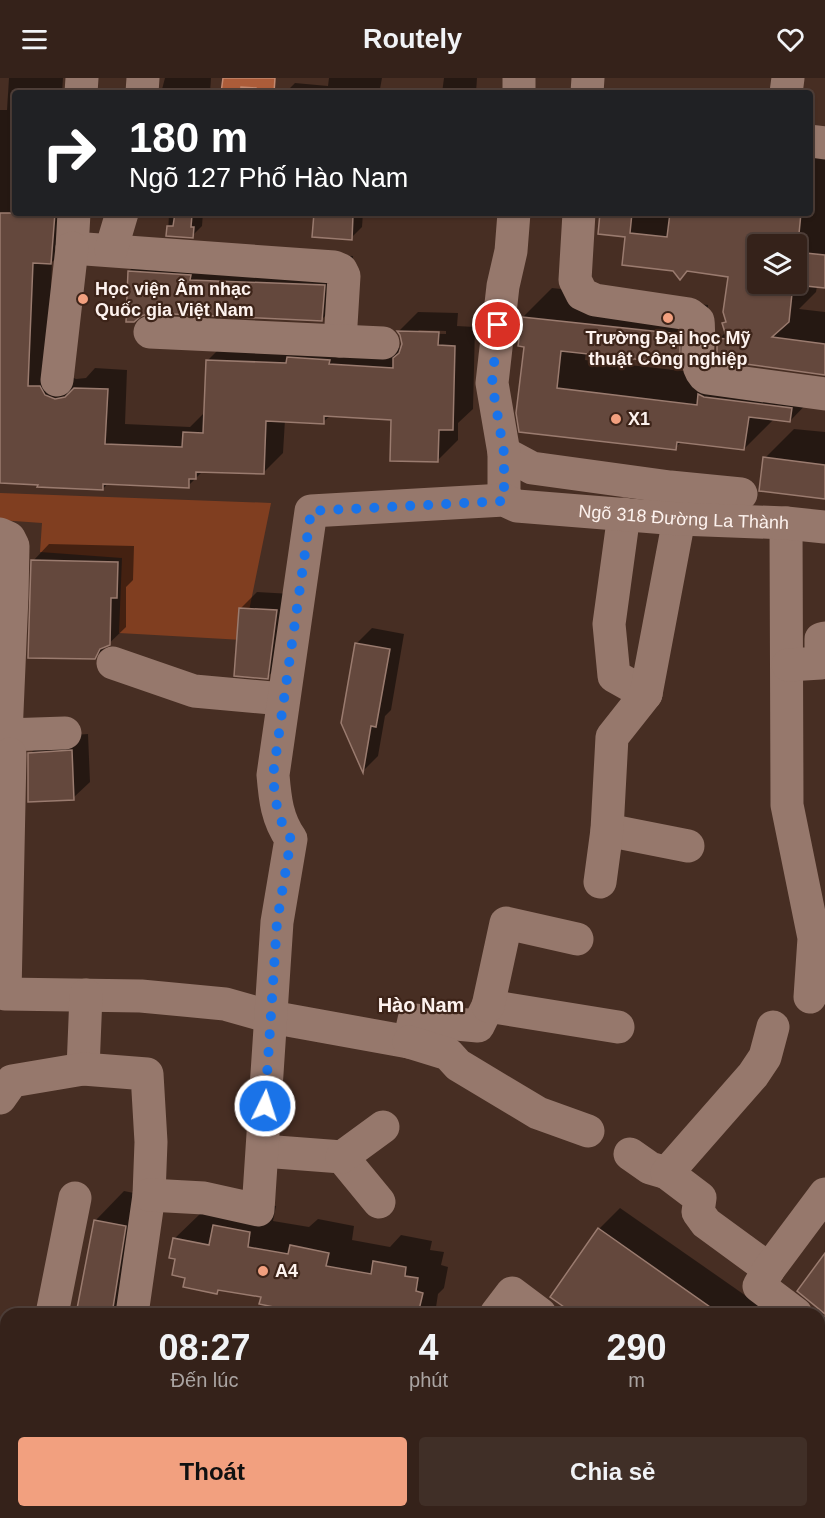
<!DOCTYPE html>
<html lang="vi">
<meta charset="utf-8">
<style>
body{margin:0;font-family:Helvetica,sans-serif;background:#402f27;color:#f1f3f6;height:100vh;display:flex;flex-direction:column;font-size:22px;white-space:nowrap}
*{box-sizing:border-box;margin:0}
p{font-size:20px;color:#aaa4a2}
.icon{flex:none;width:33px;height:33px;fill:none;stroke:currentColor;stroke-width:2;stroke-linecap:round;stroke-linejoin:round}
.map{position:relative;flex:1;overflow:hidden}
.side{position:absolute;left:0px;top:1230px;width:825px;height:210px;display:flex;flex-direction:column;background:#35221a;border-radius:18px 18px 0 0;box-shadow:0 2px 4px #0004,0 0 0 2px #4f3f39}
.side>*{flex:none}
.guide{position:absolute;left:12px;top:12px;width:801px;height:126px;border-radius:6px;box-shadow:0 2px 4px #0004,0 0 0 2px #4f3f39;background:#202124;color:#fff;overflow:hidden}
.tools{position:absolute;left:747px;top:156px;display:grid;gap:12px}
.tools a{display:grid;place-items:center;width:60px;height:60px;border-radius:6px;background:#35221a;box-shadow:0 2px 4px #0004,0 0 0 2px #4f3f39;font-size:30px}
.pin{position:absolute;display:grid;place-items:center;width:51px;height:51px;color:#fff;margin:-26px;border:3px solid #fff;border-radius:50%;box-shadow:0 2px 6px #0007}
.me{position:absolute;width:66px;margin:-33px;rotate:4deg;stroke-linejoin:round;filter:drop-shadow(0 0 4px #0008)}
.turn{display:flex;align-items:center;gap:21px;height:126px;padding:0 18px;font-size:27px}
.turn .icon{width:78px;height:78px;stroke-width:2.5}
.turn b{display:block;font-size:42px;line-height:51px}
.eta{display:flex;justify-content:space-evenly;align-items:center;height:102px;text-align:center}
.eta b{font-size:36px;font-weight:700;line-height:42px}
.primary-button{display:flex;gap:12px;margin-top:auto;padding:12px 18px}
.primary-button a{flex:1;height:69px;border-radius:6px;background:#f2a07f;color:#111;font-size:24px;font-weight:700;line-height:69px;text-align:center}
.primary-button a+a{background:#402f27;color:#f1f3f6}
header{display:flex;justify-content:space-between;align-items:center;height:78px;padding:0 18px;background:#35221a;font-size:27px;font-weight:700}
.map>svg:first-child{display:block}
.green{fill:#803e20}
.water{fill:#ac5c39;stroke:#c4896f;stroke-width:1.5}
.shadow{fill:#0007;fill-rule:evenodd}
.building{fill:#64483d;stroke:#9a7b6f;stroke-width:1.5}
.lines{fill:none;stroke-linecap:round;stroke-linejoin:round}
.minor{stroke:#96786c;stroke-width:33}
.route{stroke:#1a73e8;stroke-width:10;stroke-dasharray:0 18}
.poi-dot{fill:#f2a07f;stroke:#3d2419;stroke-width:2}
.labels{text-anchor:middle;stroke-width:4.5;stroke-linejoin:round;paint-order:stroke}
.poi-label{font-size:18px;font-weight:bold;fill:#fdf2ee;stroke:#3d2419;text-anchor:start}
.street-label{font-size:18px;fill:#fdf2ee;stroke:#3d2419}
.neighbourhood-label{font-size:20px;font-weight:bold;fill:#fdf2ee;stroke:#3d2419}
</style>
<header><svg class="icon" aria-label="menu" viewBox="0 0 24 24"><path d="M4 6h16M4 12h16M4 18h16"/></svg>Routely<svg class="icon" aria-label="heart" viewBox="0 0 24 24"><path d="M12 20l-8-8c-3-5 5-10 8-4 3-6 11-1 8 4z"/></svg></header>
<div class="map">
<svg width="825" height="1440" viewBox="0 0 825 1440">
<rect width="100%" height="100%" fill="#472e23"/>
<path class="green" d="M 0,415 L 271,425 L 243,562 L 119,555 L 122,480 L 40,474 L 42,445 L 0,442 Z"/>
<path class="water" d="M 223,0 L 275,0 L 274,15 L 256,15 L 256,10 L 241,9 L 240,15 L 221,15 Z"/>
<g class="shadow">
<path d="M 9,0 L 63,0 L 62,15 L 15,15 L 15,135 L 73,135 L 71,165 L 52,184 L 48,288 L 76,301 L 86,300 L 95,290 L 127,292 L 125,346 L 190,349 L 205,334 L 207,283 L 227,263 L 402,270 L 403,267 L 399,253 L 418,234 L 458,235 L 457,248 L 475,249 L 473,331 L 458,345 L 458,362 L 438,382 L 393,341 L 331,337 L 323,344 L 285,342 L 283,375 L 263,395 L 204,392 L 188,408 L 108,405 L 103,411 L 0,404 L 0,32 L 7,32 ZM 419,252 L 446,253 L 446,256 L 416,255 Z"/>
<path d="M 165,0 L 211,0 L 210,15 L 161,15 Z"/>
<path d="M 329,0 L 382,0 L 380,11 L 430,15 L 285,15 L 295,5 L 328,8 Z"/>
<path d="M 444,0 L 477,0 L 476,15 L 442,15 Z"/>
<path d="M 810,75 L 825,76 L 825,209 L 817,208 L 816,214 L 799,231 L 825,234 L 825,295 L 719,261 L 726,254 L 724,246 L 727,242 L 730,196 L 689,191 L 680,200 L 674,191 L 627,158 L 602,135 L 810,135 ZM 758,166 L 796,166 L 796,206 L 758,206 Z"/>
<path d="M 169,135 L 203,135 L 202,148 L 192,158 L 168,157 Z"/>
<path d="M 315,135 L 363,135 L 362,149 L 351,160 L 314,157 Z"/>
<path d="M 159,164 L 219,173 L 353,178 L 351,212 L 322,241 L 129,193 Z"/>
<path d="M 552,210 L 708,227 L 708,255 L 679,285 L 586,274 L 585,282 L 719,297 L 819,313 L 790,343 L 774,341 L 744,371 L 682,363 L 675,370 L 521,352 L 525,268 L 523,239 Z"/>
<path d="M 794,351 L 825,354 L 825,419 L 765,380 Z"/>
<path d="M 49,466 L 134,468 L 133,502 L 126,509 L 126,549 L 94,580 L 33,483 Z"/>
<path d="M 257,514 L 292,516 L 284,583 L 267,599 L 240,531 Z"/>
<path d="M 372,550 L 404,556 L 391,632 L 385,638 L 378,678 L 364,692 L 343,645 L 356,566 Z"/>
<path d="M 88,656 L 90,704 L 73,720 L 30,676 L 46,659 Z"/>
<path d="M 124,1113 L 154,1119 L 135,1236 L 78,1236 L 95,1143 Z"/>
<path d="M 241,1121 L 276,1128 L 273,1143 L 309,1149 L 318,1141 L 354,1148 L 352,1162 L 390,1169 L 401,1157 L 432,1163 L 430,1172 L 444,1174 L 441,1187 L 448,1189 L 444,1210 L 438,1216 L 435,1236 L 341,1236 L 302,1228 L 298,1233 L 262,1217 L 220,1211 L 217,1214 L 187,1199 L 177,1180 L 174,1161 L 201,1135 Z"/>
<path d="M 620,1130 L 772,1236 L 577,1236 L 599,1151 Z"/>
<path d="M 825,1394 L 825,1440 L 792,1440 L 796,1434 L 819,1434 L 819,1402 Z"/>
<path d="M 225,1434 L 337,1434 L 331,1440 L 255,1440 Z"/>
<path d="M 489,1434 L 583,1434 L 592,1440 L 485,1440 Z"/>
</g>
<g class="building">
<path d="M 0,135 L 55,135 L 51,186 L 33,185 L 28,308 L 40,308 L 45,317 L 55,321 L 65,319 L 74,310 L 108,311 L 105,366 L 182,369 L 183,354 L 203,355 L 206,282 L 286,285 L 287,279 L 330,282 L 329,286 L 393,290 L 393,280 L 399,275 L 402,266 L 400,257 L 397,253 L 439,254 L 438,267 L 455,268 L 453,352 L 439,352 L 438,384 L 390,383 L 391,342 L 324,338 L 324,346 L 266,343 L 264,396 L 196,394 L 196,401 L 189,401 L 189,410 L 103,406 L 103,412 L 37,409 L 38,407 L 0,405 Z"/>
<path d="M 175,135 L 192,137 L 191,149 L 194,149 L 193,160 L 166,158 L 167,148 L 173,148 Z"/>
<path d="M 314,135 L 353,137 L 352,162 L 312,159 Z"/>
<path d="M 600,135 L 632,135 L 630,155 L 667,159 L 670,135 L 801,135 L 798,166 L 758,166 L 758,206 L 793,206 L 789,244 L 772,259 L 825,266 L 825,297 L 717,282 L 717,260 L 727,261 L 722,245 L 726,244 L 723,234 L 728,199 L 687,193 L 680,202 L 673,193 L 622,187 L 625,159 L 598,156 Z"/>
<path d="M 796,174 L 825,177 L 825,210 L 796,207 Z"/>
<path d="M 128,193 L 191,197 L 190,202 L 325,207 L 322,243 L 151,235 L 141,238 L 134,244 L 126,244 Z"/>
<path d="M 522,239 L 680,256 L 680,286 L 561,273 L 557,310 L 697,327 L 698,316 L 704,319 L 792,330 L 790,344 L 749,339 L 744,372 L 677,364 L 676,372 L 519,354 L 516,335 L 524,269 L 518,268 Z"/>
<path d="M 763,379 L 825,387 L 825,421 L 759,413 Z"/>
<path d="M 31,482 L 118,484 L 117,520 L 111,520 L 110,567 L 100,571 L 95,581 L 28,580 Z"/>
<path d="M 239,530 L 277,532 L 268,601 L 234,598 Z"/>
<path d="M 355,565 L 390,571 L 376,649 L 371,648 L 363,695 L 341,645 Z"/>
<path d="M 72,672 L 74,722 L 28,724 L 28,675 Z"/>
<path d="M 94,1142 L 126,1148 L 112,1236 L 76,1236 Z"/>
<path d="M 213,1147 L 250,1154 L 248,1169 L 288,1176 L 290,1167 L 329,1175 L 326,1188 L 371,1196 L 373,1183 L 406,1189 L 405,1198 L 418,1200 L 416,1213 L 423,1215 L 418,1236 L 383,1232 L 383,1236 L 334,1236 L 299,1229 L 298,1234 L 259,1226 L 261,1219 L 218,1212 L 217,1216 L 183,1209 L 185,1200 L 172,1197 L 175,1181 L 169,1180 L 173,1160 L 209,1167 Z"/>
<path d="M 598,1150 L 720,1236 L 574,1236 L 550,1219 Z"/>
<path d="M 825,1175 L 825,1236 L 797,1213 Z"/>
</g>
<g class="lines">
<g class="minor">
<path d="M 81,15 L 82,0"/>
<path d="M 142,15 L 143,0"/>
<path d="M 519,15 L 519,0"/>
<path d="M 587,15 L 588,0"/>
<path d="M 786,15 L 788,0"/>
<path d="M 810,63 L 825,65"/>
<path d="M 74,135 L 72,170 L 334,189 L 341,192 L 344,198 L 340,263"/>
<path d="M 579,135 L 575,202 L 582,216 L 595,222 L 689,236 L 698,243 C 701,261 691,289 707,300 L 825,316"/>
<path d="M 111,172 L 122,135"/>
<path d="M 150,254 L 383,265"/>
<path d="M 57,302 L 72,170"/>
<path d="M 504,375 L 532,390 L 670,409 L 741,416"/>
<path d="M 504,422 L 504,375 L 492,305 L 503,208 L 511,173 L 514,135"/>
<path d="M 624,436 L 609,546 L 614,598 L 646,616"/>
<path d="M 786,445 L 787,727 L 814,860 L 810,919"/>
<path d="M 0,456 L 9,460 L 13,468 L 12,518 L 6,657 L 65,655"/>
<path d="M 113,585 L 194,613 L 283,621"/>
<path d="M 788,587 L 821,585 L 821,561 L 825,560"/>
<path d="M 10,676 L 5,916 L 141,918 L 225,926 L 271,939 L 409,964 L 414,942 L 478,948 L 488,928 L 618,949"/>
<path d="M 607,752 L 688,768"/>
<path d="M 600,804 L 607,752 L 612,659 L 646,616 L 679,441"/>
<path d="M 488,928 L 506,845 L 577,861"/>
<path d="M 409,964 L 448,976 L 458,987 L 538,1035 L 588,1053"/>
<path d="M 83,991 L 86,917"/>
<path d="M 0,1020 L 12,1003 L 83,991 L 147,996 L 151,1064 L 149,1117 L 132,1236"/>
<path d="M 263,1073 L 342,1079 L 379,1124"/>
<path d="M 630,1076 L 650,1090 L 667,1095"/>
<path d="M 342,1079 L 383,1049"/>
<path id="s1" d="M 149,1117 L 204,1120 L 258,1132 L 277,844 L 291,761 C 277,741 275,721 273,697 L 311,433 L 504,422 L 517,428 L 679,441 L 786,445 L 825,449"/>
<path d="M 769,1191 L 706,1145 L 698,1134 L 700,1120 L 667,1095 L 753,997 L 765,979 L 773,949"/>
<path d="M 52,1236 L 75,1120"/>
<path d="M 496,1236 L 512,1215 L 540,1236"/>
<path d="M 796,1236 L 759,1208 L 769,1191 L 825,1116"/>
<path d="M 819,1253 L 825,1257"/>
<path d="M 0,1270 L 6,1271"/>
<path d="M 819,1343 L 825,1335"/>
<path d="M 31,1434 L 35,1440"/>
<path d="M 610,1434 L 618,1440"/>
<path d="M 101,1440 L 102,1434"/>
<path d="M 333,1440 L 334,1434"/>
<path d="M 382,1440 L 383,1434"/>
<path d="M 425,1440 L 427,1434"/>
<path d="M 669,1440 L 674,1434"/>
<path d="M 745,1440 L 750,1434"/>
</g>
</g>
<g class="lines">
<path class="route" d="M 265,1028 L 277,844 L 291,761 C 277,741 275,721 273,697 L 311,433 L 504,423 L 504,375 L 492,305 L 498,247"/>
</g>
<g class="poi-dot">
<circle cx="83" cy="221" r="6"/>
<circle cx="668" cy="240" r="6"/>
<circle cx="616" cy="341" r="6"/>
<circle cx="263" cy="1193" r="6"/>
</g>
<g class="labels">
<g class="poi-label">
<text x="95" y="217">Học viện Âm nhạc<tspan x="95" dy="21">Quốc gia Việt Nam</tspan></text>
<text x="668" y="266" text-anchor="middle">Trường Đại học Mỹ<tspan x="668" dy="21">thuật Công nghiệp</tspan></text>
<text x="628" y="347">X1</text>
<text x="275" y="1199">A4</text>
</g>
<g class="street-label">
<text dy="6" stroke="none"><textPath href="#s1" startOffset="1192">Ngõ 318 Đường La Thành</textPath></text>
</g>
<g class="neighbourhood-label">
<text x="421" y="934">Hào Nam</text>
</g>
</g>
</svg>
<div class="tools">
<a><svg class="icon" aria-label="layers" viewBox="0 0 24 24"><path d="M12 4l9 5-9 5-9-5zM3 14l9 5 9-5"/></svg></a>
</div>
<div class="pin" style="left:498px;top:247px;background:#d93025"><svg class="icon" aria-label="arrive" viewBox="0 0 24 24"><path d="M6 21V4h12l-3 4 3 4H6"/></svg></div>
<svg class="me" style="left:265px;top:1028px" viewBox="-20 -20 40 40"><circle r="17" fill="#1a73e8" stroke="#fff" stroke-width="3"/><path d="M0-11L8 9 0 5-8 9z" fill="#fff"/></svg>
<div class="guide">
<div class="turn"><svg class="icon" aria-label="right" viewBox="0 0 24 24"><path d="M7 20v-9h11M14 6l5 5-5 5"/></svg><div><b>180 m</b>Ngõ 127 Phố Hào Nam</div></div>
</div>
<section class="side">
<div class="eta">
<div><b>08:27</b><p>Đến lúc</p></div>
<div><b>4</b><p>phút</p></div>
<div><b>290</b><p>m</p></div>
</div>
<div class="primary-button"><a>Thoát</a><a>Chia sẻ</a></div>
</section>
</div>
